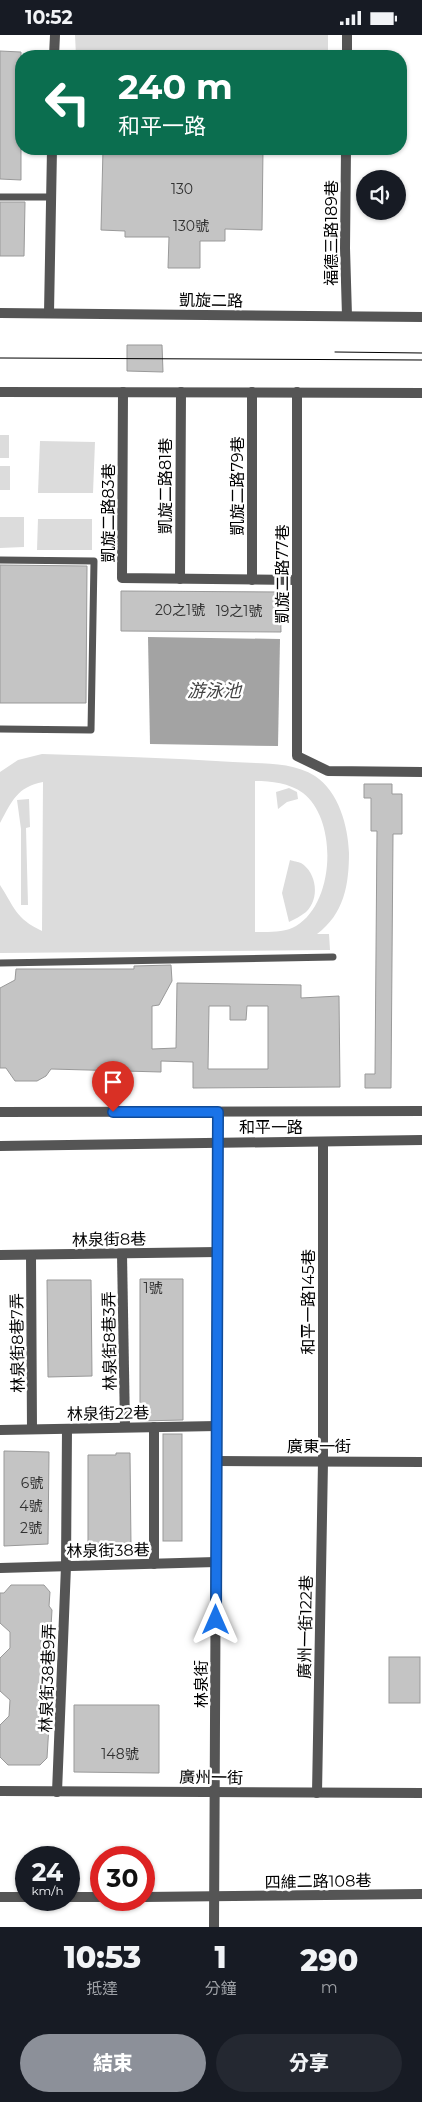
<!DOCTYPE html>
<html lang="zh-TW">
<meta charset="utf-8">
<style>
body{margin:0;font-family:Montserrat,"Noto Sans TC",sans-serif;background:#242831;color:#f1f3f6;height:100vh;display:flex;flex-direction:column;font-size:19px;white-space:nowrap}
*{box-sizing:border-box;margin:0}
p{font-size:16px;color:#9ea1a6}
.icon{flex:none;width:28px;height:28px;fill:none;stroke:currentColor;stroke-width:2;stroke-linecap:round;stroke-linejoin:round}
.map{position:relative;height:1892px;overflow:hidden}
.panel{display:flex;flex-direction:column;background:#171b24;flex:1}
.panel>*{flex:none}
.hud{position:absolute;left:15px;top:15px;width:392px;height:105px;border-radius:20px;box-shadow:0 1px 4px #0004;background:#0b6e4f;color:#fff;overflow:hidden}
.controls{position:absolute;left:356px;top:135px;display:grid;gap:10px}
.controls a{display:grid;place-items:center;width:50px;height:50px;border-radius:50%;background:#171b24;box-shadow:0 1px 4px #0004;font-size:25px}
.speed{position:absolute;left:15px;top:1811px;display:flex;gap:10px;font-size:25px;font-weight:700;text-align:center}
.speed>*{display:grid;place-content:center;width:65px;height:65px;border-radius:50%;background:#171b24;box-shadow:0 1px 4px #0004;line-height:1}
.speed small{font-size:12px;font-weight:400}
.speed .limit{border:8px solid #d22;background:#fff;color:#111}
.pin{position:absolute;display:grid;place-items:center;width:42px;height:42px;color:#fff;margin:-51px -21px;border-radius:50% 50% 50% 0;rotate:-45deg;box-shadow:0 0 5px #0007}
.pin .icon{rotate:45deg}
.me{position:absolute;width:55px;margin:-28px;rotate:0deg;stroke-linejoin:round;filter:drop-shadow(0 0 4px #0008)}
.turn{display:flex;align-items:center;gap:18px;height:105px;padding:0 20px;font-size:22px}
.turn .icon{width:65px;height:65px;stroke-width:2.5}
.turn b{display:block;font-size:35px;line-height:42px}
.eta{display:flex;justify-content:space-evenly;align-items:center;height:85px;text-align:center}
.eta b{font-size:30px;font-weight:800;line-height:35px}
.cta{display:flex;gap:10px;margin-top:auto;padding:10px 20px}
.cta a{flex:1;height:58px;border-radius:30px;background:#8c9099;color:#fff;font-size:20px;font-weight:800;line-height:58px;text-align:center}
.cta a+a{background:#242831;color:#f1f3f6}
.status{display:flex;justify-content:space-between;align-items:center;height:35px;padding:0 25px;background:#171b24;direction:ltr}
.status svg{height:14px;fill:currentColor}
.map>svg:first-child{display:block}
.green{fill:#dcdcdc;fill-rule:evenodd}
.water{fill:#a3a3a3}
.building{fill:#c4c4c4;stroke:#999;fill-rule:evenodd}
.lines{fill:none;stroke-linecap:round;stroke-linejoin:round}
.service{stroke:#555;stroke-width:7}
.minor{stroke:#555;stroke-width:10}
.tertiary{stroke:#555;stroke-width:10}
.tram{stroke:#000;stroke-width:1}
.route-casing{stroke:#114b97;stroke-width:12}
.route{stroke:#1a73e8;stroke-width:9}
.labels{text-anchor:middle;stroke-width:5;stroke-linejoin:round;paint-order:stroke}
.number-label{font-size:14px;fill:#313131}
.street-label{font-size:16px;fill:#000;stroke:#fff}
.water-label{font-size:18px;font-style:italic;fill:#444;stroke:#fff}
</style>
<div class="status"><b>10:52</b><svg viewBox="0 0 49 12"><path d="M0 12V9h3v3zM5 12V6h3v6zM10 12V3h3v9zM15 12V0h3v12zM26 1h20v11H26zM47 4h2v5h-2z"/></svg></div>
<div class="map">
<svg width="422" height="1892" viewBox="0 0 422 1892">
<rect width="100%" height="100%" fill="#fff"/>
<g class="green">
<path d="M 75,0 L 328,0 L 328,21 L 76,21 Z"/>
<rect x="0" y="400" width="9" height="23"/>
<path d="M 40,406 L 95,407 L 93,458 L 38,458 Z"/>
<rect x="0" y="431" width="10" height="24"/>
<path d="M 0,482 L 24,482 L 24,512 L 0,513 Z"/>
<path d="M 38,484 L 92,484 L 92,515 L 37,515 Z"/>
<path d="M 42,719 C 106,721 169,723 233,727 C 259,729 292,726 315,741 C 339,757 348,791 349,818 C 349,850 344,879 317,899 L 329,899 L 330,915 L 0,918 L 0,850 C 15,873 15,883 42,896 L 43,747 C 17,752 12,766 0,788 L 0,737 L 18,725 ZM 255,746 C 272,746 289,748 303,758 C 338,785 335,868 296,891 C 285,898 267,897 255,897 Z"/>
<path d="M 289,753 L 297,757 L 298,764 L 287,767 L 278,774 L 276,757 Z"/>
<path d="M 29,764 L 30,792 L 26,793 L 28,870 L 21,870 L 21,794 L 17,765 Z"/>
<path d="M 290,825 C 293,826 299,827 301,828 C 317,838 320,864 306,877 C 301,881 295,884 289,887 L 282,858 Z"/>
</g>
<path class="water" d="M 148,602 L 280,604 L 278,711 L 150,709 Z"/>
<g class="building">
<path d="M 0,16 L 21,17 L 21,145 L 0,144 Z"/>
<path d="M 103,114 L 263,114 L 262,195 L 225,194 L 225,206 L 200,206 L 200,233 L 168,233 L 169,202 L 125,202 L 125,196 L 101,195 Z"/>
<path d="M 0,167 L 25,167 L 24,221 L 0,221 Z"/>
<path d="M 127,310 L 162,310 L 163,337 L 127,336 Z"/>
<path d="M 0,530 L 87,531 L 86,668 L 0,668 Z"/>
<path d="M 121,556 L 280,557 L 281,597 L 121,596 Z"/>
<path d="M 364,749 L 392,749 L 392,759 L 402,759 L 402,799 L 393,799 L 391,1053 L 365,1053 L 365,1039 L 375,1039 L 377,796 L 371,796 L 371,763 L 364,763 Z"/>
<path d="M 171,930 L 172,946 L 159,970 L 152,971 L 152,1014 L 176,1013 L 177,948 L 301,950 L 301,963 L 339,961 L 340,1052 L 193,1053 L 193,1027 L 161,1026 L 161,1037 L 51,1034 L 46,1041 L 37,1046 L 15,1046 L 6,1033 L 0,1033 L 0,953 L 15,945 L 16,934 L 134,934 L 134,931 ZM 209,971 L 230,971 L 230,985 L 246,985 L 247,971 L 268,971 L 268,1034 L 208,1034 Z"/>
<path d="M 140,1244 L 183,1244 L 183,1385 L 140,1386 Z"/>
<path d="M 47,1245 L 91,1245 L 92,1341 L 48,1342 Z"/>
<rect x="163" y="1399" width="19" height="107"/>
<path d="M 4,1416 L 49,1417 L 48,1509 L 4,1511 Z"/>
<path d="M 116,1418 L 130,1418 L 131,1511 L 88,1512 L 88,1420 L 116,1420 Z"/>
<path d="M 11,1550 L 44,1550 L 50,1557 L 49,1571 L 52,1575 L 51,1592 L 41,1600 L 41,1615 L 51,1622 L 49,1655 L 39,1664 L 39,1682 L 49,1690 L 47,1723 L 40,1730 L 8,1730 L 0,1722 L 0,1690 L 9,1681 L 10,1665 L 0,1656 L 0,1623 L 10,1613 L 10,1597 L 0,1588 L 0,1558 L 4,1558 Z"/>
<rect x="389" y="1622" width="31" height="46"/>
<path d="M 74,1670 L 159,1670 L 159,1738 L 74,1737 Z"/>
</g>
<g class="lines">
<g class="service">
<path d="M 0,162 L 52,162"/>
<path d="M 0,525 L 94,526 L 91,695 L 0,694"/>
<path d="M 0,928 L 333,922"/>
</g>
<g class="minor">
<path d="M 54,21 L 55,0"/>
<path d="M 347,21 L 347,0"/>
<path d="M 346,114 L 345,213 L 347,281"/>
<path d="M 0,278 L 422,282"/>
<path d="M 49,278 L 52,114"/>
<path d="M 123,357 L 122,543 L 297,545"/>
<path d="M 297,357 L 297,721 L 328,736 L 422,737"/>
<path d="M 180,544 L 181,357"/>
<path d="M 252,545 L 252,357"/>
<path d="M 122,1219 L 125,1392"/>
<path d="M 0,1220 L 218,1217"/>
<path d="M 31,1220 L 32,1394"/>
<path d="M 154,1392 L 154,1529"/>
<path d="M 0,1395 L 217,1391"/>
<path d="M 217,1426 L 422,1427"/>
<path d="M 0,1533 L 216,1527"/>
<path d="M 0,1756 L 422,1758"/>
<path d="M 57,1757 L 66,1531 L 67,1394"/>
<path d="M 317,1758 L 323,1427 L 323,1107"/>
<path d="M 0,1862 L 26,1862"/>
<path d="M 69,1862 L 101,1862"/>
<path d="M 144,1862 L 422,1859"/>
<path d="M 214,1892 L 218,1077"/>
</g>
<g class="tertiary">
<path d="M 0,357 L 422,358"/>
<path d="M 0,1077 L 422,1076"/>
<path d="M 0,1111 L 422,1105"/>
</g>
<g class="tram">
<path d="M 335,317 L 422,318"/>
<path d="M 0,323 L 422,325"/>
</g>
</g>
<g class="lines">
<g class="route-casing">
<path id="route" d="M 113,1077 L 218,1077 L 216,1585"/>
</g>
<use href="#route" class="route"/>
</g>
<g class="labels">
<g class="number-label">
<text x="182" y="159">130</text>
<text x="191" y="196">130號</text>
<text x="180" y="580">20之1號</text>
<text x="239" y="581">19之1號</text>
<text x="153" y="1258">1號</text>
<text x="32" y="1453">6號</text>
<text x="31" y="1476">4號</text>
<text x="31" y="1498">2號</text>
<text x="120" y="1724">148號</text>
</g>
<g class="street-label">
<text transform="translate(331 198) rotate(-90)" y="6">福德三路189巷</text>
<text transform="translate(211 265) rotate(1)" y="6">凱旋二路</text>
<text transform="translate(165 451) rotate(-90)" y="6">凱旋二路81巷</text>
<text transform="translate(237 451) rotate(-90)" y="6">凱旋二路79巷</text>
<text transform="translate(108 478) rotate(-90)" y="6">凱旋二路83巷</text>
<text transform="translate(282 539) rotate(-90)" y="6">凱旋二路77巷</text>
<text x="271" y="1098">和平一路</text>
<text transform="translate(109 1204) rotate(-1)" y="6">林泉街8巷</text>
<text transform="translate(308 1267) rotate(-90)" y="6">和平一路145巷</text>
<text transform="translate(109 1306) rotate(-91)" y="6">林泉街8巷3弄</text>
<text transform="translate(17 1308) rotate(-91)" y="6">林泉街8巷7弄</text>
<text transform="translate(108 1378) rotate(-1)" y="6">林泉街22巷</text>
<text x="319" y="1417">廣東一街</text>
<text transform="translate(108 1515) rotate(-1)" y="6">林泉街38巷</text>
<text transform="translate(305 1592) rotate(-89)" y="6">廣州一街122巷</text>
<text transform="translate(47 1643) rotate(-88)" y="6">林泉街38巷9弄</text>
<text transform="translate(201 1649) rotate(-90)" y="6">林泉街</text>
<text transform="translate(211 1742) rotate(1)" y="6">廣州一街</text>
<text transform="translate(318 1846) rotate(-1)" y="6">四維二路108巷</text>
</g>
<g class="water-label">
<text x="214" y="662">游泳池</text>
</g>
</g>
</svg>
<div class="controls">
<a><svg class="icon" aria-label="sound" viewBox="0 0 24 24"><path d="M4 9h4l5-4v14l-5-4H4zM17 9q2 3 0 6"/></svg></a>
</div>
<div class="speed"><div>24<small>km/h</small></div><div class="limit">30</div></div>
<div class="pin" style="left:113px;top:1077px;background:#d93025"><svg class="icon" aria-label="arrive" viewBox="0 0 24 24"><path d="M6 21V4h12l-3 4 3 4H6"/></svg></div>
<svg class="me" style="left:216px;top:1585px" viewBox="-20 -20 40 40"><path d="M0-17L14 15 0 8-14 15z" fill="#1a73e8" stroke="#fff" stroke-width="4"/></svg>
<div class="hud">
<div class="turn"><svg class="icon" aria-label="left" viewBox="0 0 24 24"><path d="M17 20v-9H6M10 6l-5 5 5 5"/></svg><div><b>240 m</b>和平一路</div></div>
</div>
</div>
<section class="panel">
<div class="eta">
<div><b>10:53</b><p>抵達</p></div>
<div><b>1</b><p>分鐘</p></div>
<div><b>290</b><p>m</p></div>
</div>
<div class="cta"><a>結束</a><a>分享</a></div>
</section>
